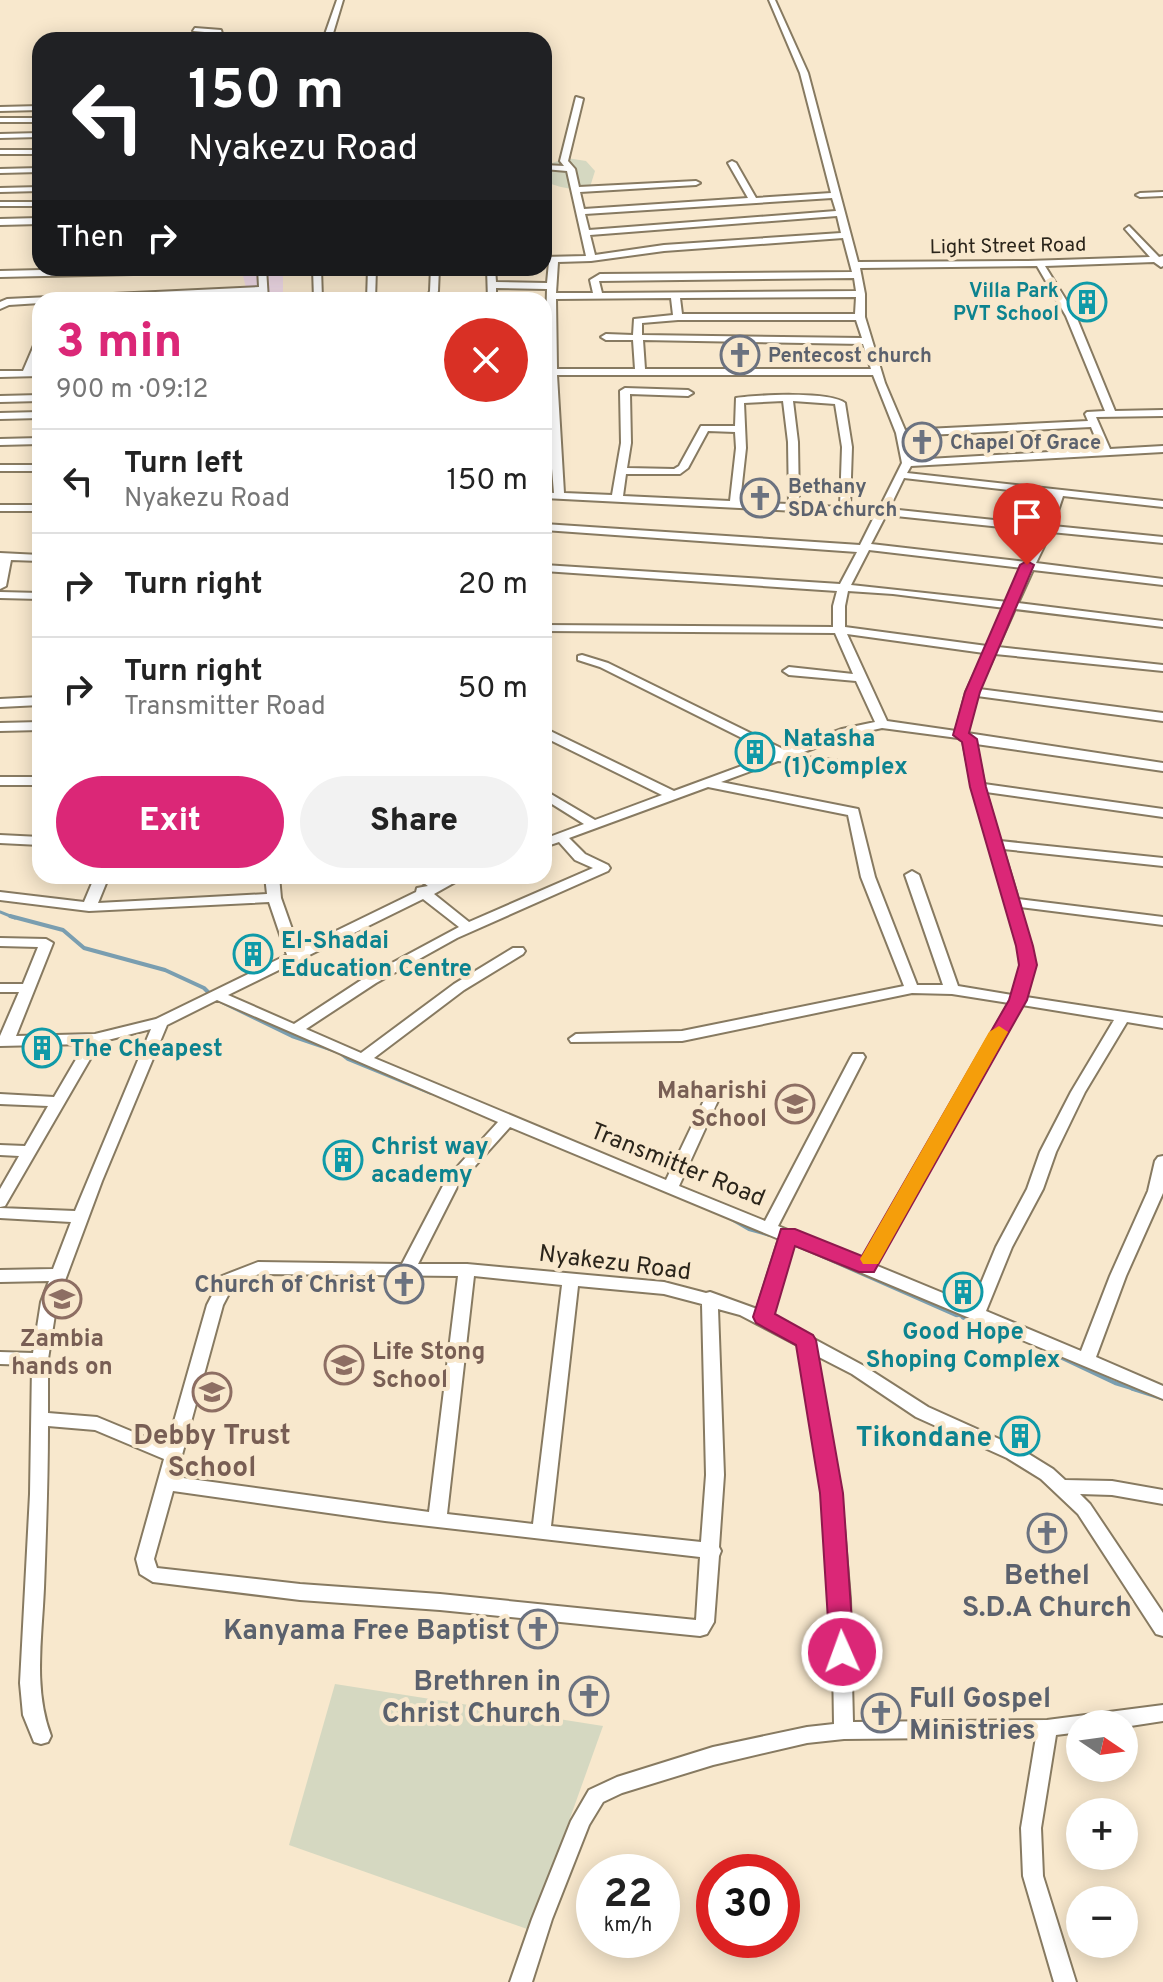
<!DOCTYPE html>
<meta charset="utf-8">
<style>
body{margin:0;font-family:Overpass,sans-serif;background:#f2f2f2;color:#222;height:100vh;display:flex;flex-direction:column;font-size:30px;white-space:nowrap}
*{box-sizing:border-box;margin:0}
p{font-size:26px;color:#767676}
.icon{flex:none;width:44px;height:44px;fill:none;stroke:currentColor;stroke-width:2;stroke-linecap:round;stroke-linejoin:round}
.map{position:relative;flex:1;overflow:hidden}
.side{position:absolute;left:32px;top:292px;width:520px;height:592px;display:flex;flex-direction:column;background:#fff;border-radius:24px;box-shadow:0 4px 20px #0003}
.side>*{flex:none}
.guide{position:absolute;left:32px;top:32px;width:520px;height:244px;border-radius:24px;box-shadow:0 4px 20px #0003;background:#202124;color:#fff;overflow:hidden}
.needle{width:52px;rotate:103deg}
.fabs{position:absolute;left:1066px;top:1710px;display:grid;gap:16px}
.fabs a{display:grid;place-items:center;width:72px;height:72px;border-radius:50%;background:#fff;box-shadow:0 4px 20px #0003;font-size:40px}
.speed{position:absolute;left:576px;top:1854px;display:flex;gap:16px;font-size:40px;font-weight:700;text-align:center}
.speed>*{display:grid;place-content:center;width:104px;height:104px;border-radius:50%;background:#fff;box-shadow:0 4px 20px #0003;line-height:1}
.speed small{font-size:20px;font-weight:400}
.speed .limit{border:12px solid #d22;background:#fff;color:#111}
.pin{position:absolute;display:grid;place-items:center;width:68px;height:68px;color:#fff;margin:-82px -34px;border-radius:50% 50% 50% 0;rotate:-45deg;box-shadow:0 0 8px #0007}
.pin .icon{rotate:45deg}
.me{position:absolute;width:88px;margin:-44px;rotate:358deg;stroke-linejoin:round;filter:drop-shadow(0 0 6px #0008)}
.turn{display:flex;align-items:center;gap:28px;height:168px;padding:0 24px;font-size:36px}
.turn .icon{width:104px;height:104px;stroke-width:2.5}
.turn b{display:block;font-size:56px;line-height:68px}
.then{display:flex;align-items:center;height:76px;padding:0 24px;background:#0003;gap:16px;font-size:30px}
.round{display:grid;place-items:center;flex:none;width:84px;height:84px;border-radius:42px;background:#f2f2f2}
.headline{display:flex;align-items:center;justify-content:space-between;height:136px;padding:0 24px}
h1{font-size:48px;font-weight:800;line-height:60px;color:#db2777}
.cta{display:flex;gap:16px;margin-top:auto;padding:16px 24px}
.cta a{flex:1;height:92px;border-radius:48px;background:#db2777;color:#fff;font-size:32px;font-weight:800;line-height:92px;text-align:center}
.cta a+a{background:#f2f2f2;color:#222}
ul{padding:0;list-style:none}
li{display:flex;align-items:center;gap:24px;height:104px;padding:0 24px;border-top:2px solid #e0e0e0}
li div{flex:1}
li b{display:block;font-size:30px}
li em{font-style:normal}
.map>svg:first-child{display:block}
.commercial{fill:#efd9e6}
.green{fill:#d5d8c1}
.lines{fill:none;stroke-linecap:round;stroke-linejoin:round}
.stream-far2{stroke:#7a9eb0;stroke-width:3}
.stream-far1{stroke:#7a9eb0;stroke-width:4}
.stream{stroke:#7a9eb0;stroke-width:5}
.minor-casing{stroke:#877a61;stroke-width:4}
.minor{fill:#fff;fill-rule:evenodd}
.route{fill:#db2777;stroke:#8e194d;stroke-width:2}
.slow{fill:#f59e0b}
.labels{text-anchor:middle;stroke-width:8;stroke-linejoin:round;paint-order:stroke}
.far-street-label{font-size:20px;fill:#2b251b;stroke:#f8e8cd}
.far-culture-label{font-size:20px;font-weight:bold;fill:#0d838f;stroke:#f8e8cd;text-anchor:end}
.far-worship-label{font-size:20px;font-weight:bold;fill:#5b616d;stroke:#f8e8cd;text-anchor:start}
.culture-label{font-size:24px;font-weight:bold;fill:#0d838f;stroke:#f8e8cd;text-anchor:start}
.education-label{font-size:24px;font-weight:bold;fill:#785e54;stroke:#f8e8cd;text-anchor:end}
.street-label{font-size:24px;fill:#2b251b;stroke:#f8e8cd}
.worship-label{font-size:24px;font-weight:bold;fill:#5b616d;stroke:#f8e8cd;text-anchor:end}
.near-education-label{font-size:28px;font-weight:bold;fill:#785e54;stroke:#f8e8cd}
.near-culture-label{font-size:28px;font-weight:bold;fill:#0d838f;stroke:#f8e8cd;text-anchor:end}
.near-worship-label{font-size:28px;font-weight:bold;fill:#5b616d;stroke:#f8e8cd;text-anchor:end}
</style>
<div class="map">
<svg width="1163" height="1982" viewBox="0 0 1163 1982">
<rect width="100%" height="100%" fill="#f8e8cd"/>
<path class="commercial" d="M 241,268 L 283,268 L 283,300 L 249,300 Z"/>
<g class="green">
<path d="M 567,158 L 586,161 L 595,171 L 590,187 C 573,191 560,188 544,181 L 546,165 Z"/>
<path d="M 335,1684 L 603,1726 L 530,1930 L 289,1845 Z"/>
</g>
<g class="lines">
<path class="stream-far2" d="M 0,912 L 15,918"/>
<g class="stream-far1">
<path d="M 10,916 L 63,930 L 84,948 L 165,970 L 204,988 L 212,996"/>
<path d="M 220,1001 L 292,1036 L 339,1052 L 348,1059 L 431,1093"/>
<path d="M 730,1218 L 749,1229 L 770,1235"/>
<path d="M 822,1256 L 958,1316 L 987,1325"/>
<path d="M 1043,1349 L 1115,1383 L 1138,1390"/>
</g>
<path class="stream" d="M 1132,1388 L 1163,1398"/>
<g class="minor-casing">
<g id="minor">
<path d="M 337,0 L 343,0 L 331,40 L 323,40 Z"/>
<path d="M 769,0 L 775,0 L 808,73 L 858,262 L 1028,261 L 1150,257 L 1125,229 L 1129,226 L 1159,257 L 1163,256 L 1163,266 L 1161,267 L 1154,262 L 1045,266 L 1076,316 L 1115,411 L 1163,410 L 1163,416 L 1096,417 L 1110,449 L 1163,446 L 1163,452 L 911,466 L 907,473 L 1163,501 L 1163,507 L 1063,496 L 1053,526 L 1163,537 L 1163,543 L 1051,532 L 1036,563 L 1163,579 L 1163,585 L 1033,570 L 1018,603 L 1163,621 L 1163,627 L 1015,609 L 998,647 L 1163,665 L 1163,671 L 995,654 L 979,689 L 1163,713 L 1163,721 L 977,696 L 967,733 L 1163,763 L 1163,771 L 976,744 L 984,784 L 1163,809 L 1163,817 L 986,792 L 1000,841 L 1163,858 L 1163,866 L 1003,849 L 1018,899 L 1163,917 L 1163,925 L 1020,907 L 1035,965 L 1026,997 L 1163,1018 L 1163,1028 L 1127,1022 L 1085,1092 L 1056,1152 L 1043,1189 L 1012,1247 L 986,1311 L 1081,1351 L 1110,1276 L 1148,1191 L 1155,1161 L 1158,1157 L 1163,1156 L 1163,1193 L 1126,1276 L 1096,1357 L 1163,1386 L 1163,1399 L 793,1244 L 771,1317 L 805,1334 L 812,1336 L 814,1339 L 864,1366 L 928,1407 L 1019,1448 L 1053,1469 L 1065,1480 L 1112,1481 L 1163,1490 L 1163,1504 L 1112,1495 L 1080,1494 L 1090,1504 L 1163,1613 L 1163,1636 L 1156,1634 L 1078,1514 L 1041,1479 L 1007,1458 L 916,1417 L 852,1374 L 817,1356 L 841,1493 L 850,1599 L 853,1722 L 1047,1720 L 1163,1705 L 1163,1721 L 1124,1727 L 1124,1724 L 1080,1724 L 1080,1732 L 1056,1735 L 1041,1828 L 1043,1876 L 1076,1982 L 1054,1982 L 1023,1876 L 1021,1828 L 1036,1737 L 844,1739 L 807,1743 L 713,1765 L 622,1793 L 603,1802 L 589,1825 L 552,1919 L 532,1982 L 510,1982 L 532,1919 L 571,1821 L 589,1790 L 617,1777 L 713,1747 L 807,1727 L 834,1724 L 832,1599 L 823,1493 L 799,1346 L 740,1315 L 718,1309 L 724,1475 L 719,1547 L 721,1551 L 719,1556 L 714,1622 L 707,1634 L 700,1636 L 440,1610 L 300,1600 L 153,1582 L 140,1574 L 136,1559 L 164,1459 L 95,1430 L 48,1426 C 48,1480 46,1534 44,1588 C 42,1637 33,1689 51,1736 L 48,1742 L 41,1744 L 34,1742 L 23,1715 L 20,1683 L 30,1494 L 32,1365 L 0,1364 L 0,1352 L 33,1353 L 41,1302 L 49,1281 L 0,1282 L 0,1270 L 53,1269 L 71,1222 L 0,1218 L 0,1208 L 75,1211 L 151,1029 L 100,1042 L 5,1206 L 0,1207 L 0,1189 L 19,1156 L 0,1155 L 0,1145 L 25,1146 L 48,1106 L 0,1104 L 0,1094 L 54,1097 L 85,1044 L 0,1046 L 0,1036 L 19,992 L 0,992 L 0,984 L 23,984 L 38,947 L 0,946 L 0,938 L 46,939 L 53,943 L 16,1036 L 95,1034 L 156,1019 L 287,955 L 269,902 L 89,911 L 0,900 L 0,892 L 84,902 L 95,876 L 109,876 L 98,903 L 267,894 L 265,876 L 279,876 L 281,898 L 299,949 L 416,892 L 417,888 L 428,886 L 414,876 L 430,876 L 438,881 L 449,876 L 466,876 L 434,894 L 469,922 L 593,868 L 575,860 L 559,842 L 544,847 L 544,839 L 584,824 L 544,799 L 544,790 L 595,820 L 662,795 L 544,737 L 544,728 L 674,791 L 774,754 L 600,667 L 578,660 L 578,656 L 582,655 L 608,663 L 785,750 L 842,729 L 875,722 L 856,681 L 789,675 L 783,671 L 789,667 L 853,674 L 835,633 L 544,631 L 544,625 L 833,627 L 833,606 L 837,591 L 544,571 L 544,565 L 840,584 L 857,552 L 544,530 L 544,524 L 860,545 L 875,515 L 544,498 L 544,492 L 554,493 L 548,420 L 544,420 L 544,414 L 548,414 L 545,372 L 547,289 L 496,288 L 496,300 L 488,300 L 487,268 L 495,268 L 496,282 L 547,283 L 549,262 L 544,263 L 544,257 L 586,256 L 567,171 L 544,169 L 544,165 L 564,166 L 560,161 L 576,97 L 583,99 L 568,161 L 575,169 L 579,187 L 696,181 L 700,183 L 696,185 L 580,192 L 584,209 L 748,198 L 728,163 L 732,161 L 736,163 L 756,198 L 831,193 L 800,73 ZM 832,198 L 836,211 L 589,230 L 585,214 ZM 837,216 L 841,233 L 664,245 L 595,255 L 590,235 ZM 843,238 L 852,272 L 600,274 L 590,280 L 593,293 L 556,293 L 558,262 L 591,261 L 664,251 ZM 1037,266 L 1066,316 L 1105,411 L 1087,412 L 1085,414 L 1088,421 L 905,430 L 885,383 L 865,317 L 865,294 L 860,268 ZM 854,278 L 856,291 L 602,293 L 599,281 ZM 856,297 L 855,314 L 682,314 L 680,298 ZM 671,298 L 673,315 L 634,319 L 633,335 L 606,334 L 601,337 L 606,340 L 633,340 L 635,369 L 557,369 L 556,299 ZM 678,320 L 856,320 L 862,338 L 642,335 L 642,323 ZM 643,340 L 863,344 L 871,369 L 645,369 ZM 557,375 L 873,375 L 896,433 L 902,463 L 879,509 L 850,507 L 852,447 L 845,403 C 829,391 757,395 736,398 L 735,426 L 701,426 L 679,466 L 674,469 L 627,468 L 631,443 L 630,394 L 688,396 L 693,393 L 688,390 L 625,388 L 620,391 L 621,443 L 612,495 L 564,493 ZM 783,401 L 788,442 L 789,504 L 740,502 L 746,448 L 744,403 ZM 793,401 L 835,404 L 842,447 L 840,507 L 799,505 L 798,442 ZM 1091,427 L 1100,449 L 911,460 L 907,436 ZM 708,431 L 735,432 L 736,448 L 730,501 L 623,496 L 626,474 L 680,474 L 688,468 ZM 904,478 L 1053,495 L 1043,525 L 889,509 ZM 886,515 L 1040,531 L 1026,562 L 871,544 ZM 869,550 L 1023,568 L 1008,602 L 851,585 ZM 848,591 L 893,594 L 1005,608 L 987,646 L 845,627 L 845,606 ZM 847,634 L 984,653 L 966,692 L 956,731 L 887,721 ZM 882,728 L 958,738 L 963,741 L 972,787 L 1018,946 L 1021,965 L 1012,995 L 958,986 L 919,875 L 912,871 L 905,875 L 943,985 L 917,985 L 875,877 L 858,809 L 721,782 L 778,761 L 849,768 L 851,765 L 845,761 L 793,756 L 850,735 ZM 708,787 L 848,815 L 861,877 L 904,986 L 682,1031 L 576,1034 L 569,1039 L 571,1042 L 682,1041 L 912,993 L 952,994 L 1009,1003 L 862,1260 L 778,1226 L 865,1057 L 863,1054 L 853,1054 L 851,1057 L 765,1221 L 679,1186 L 721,1094 L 719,1091 L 709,1091 L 707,1094 L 666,1180 L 374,1058 L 464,990 L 523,954 L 525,951 L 523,948 L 513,948 L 454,984 L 361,1053 L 306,1029 L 376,983 L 457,938 L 608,871 L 610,868 L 608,865 L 585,854 L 569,838 ZM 423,899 L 459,927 L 366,977 L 294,1024 L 228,995 ZM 217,1000 L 498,1122 L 447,1178 L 402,1264 L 258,1262 L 222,1276 L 207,1305 L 167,1446 L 97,1417 L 48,1413 L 48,1359 L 57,1302 L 102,1181 L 167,1025 ZM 1022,1005 L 1114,1020 L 1071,1092 L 1040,1152 L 1027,1189 L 996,1247 L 972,1305 L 875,1265 ZM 510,1127 L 779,1239 L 757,1309 L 710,1292 L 706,1293 L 664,1282 L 467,1264 L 418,1264 L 458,1185 ZM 259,1274 L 458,1276 L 429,1512 L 176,1477 L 223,1305 L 234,1284 ZM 474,1276 L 562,1285 L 533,1524 L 447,1514 ZM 578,1286 L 664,1294 L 702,1304 L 706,1475 L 701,1542 L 551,1526 ZM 173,1491 L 385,1521 L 700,1557 L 696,1620 L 440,1594 L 300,1584 L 157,1568 L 154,1559 Z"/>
<path d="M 195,28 L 221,30 L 224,40 L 216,40 L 216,33 L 193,31 Z"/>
<path d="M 40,106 L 40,110 L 0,111 L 0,107 Z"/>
<rect x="0" y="118" width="40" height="4"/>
<path d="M 40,133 L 40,137 L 0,138 L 0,134 Z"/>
<rect x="0" y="150" width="40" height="4"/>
<path d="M 40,168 L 40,172 L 0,173 L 0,169 Z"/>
<path d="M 40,187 L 40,191 L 0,192 L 0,188 Z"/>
<path d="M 1163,192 L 1163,196 L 1140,197 L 1136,195 L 1140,193 Z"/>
<rect x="0" y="202" width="40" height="4"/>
<path d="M 40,218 L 40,224 L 0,225 L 0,219 Z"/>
<path d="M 125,268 L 249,268 L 245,271 L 222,272 L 0,277 L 0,271 Z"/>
<path d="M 258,268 L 266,268 L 268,300 L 260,300 L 259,293 L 105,300 L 40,300 L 40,303 L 9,305 L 0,309 L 0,302 L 7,299 L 259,287 Z"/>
<path d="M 313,268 L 321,268 L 322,300 L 314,300 Z"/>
<path d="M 368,268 L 376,268 L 375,300 L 367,300 Z"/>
<path d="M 431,268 L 439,268 L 438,291 L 434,300 L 426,300 L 430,291 Z"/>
<path d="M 40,340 L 40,354 L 33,370 L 40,370 L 40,376 L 0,377 L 0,371 L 23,371 L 35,343 Z"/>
<path d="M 40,395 L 40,401 L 0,402 L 0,396 Z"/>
<path d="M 40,412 L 40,418 L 0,419 L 0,413 Z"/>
<path d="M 40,438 L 40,444 L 0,445 L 0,439 Z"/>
<rect x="0" y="465" width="40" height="6"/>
<rect x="0" y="505" width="40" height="6"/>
<path d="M 0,553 L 40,555 L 40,561 L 11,560 L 6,586 L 0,589 Z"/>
<path d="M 0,592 L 40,593 L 40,599 L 0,598 Z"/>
<path d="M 40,697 L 40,705 L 0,707 L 0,699 Z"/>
<path d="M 40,722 L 40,730 L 0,731 L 0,723 Z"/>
<rect x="0" y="777" width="40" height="8"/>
<path d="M 0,835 L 40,837 L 40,845 L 0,843 Z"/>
</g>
</g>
<use href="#minor" class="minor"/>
</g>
<path class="route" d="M 1027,561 L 1034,565 L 980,692 L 969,733 L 977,739 L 986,787 L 1033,946 L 1037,965 L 1027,1000 L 874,1272 L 859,1272 L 795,1246 L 775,1314 L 813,1335 L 816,1340 L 843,1493 L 854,1652 L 851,1659 L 842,1662 L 833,1659 L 830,1652 L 820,1493 L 796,1345 L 756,1323 L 753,1317 L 781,1229 L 795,1229 L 862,1256 L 1009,1000 L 1019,965 L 1016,946 L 970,787 L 962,742 L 953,735 L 965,692 L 1020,565 Z"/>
<path class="slow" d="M 999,1026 L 1008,1032 L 881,1259 L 878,1264 L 863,1264 L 860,1259 L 989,1032 Z"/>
<defs>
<g id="building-ring" transform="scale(2)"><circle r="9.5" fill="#f8e8cd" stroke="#0f9aa8" stroke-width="1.5"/><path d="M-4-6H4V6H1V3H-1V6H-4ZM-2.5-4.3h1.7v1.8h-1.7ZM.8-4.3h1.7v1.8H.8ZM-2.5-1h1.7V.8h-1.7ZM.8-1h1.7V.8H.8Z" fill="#0f9aa8"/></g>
<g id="church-ring" transform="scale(2)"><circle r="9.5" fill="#f8e8cd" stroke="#6b7280" stroke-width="1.5"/><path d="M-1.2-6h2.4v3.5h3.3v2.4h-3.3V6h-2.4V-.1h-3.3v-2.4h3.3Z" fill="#6b7280"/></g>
<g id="school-ring" transform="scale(2)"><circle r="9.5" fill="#f8e8cd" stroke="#8d6e63" stroke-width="1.5"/><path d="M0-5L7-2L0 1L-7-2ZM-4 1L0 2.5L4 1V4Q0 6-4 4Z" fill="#8d6e63"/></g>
</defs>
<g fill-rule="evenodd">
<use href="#building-ring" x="1087" y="302"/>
<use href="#church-ring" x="740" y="355"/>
<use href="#church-ring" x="922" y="442"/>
<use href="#church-ring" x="760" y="498"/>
<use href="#building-ring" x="755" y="752"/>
<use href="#building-ring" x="253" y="954"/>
<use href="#building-ring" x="42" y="1048"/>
<use href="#school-ring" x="795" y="1104"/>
<use href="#building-ring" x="343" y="1160"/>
<use href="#church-ring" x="404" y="1284"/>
<use href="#building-ring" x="963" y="1292"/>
<use href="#school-ring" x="62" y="1299"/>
<use href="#school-ring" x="344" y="1365"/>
<use href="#school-ring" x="212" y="1392"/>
<use href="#building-ring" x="1020" y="1436"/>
<use href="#church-ring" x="1047" y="1533"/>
<use href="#church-ring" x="538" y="1629"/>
<use href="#church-ring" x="589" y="1696"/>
<use href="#church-ring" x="881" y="1713"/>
</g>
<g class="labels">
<g class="far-street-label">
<text transform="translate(1008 245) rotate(-1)" y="7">Light Street Road</text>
</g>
<g class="far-culture-label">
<text x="1059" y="297">Villa Park<tspan x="1059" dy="23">PVT School</tspan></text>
</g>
<g class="far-worship-label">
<text x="768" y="362">Pentecost church</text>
<text x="950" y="449">Chapel Of Grace</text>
<text x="788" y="493">Bethany<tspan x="788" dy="23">SDA church</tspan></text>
</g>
<g class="culture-label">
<text x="783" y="746">Natasha<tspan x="783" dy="28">(1)Complex</tspan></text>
<text x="281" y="948">El-Shadai<tspan x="281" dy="28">Education Centre</tspan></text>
<text x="70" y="1056">The Cheapest</text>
<text x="371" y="1154">Christ way<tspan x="371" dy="28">academy</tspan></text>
<text x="963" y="1339" text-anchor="middle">Good Hope<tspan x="963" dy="28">Shoping Complex</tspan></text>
</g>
<g class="education-label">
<text x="767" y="1098">Maharishi<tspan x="767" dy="28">School</tspan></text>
<text x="62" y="1346" text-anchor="middle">Zambia<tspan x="62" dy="28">hands on</tspan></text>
<text x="372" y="1359" text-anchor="start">Life Stong<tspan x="372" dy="28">School</tspan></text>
</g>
<g class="street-label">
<text transform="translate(678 1164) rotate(22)" y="8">Transmitter Road</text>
<text transform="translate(615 1262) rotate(7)" y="8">Nyakezu Road</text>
</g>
<g class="worship-label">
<text x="376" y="1292">Church of Christ</text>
</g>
<g class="near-education-label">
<text x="212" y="1444">Debby Trust<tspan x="212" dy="32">School</tspan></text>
</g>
<g class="near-culture-label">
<text x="992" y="1446">Tikondane</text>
</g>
<g class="near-worship-label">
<text x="1047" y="1584" text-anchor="middle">Bethel<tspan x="1047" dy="32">S.D.A Church</tspan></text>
<text x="510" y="1639">Kanyama Free Baptist</text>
<text x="561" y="1690">Brethren in<tspan x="561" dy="32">Christ Church</tspan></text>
<text x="909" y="1707" text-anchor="start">Full Gospel<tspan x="909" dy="32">Ministries</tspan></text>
</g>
</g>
</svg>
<div class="fabs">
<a><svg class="needle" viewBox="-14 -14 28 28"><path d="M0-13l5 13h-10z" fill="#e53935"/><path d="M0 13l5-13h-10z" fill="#767676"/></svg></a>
<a>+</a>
<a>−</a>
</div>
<div class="speed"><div>22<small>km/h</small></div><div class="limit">30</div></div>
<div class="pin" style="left:1027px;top:565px;background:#d93025"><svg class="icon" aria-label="arrive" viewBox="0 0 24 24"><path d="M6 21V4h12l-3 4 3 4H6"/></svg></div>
<svg class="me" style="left:842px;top:1652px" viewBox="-20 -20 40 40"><circle r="17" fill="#db2777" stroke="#fff" stroke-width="3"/><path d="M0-11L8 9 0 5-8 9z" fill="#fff"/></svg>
<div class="guide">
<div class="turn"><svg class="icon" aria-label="left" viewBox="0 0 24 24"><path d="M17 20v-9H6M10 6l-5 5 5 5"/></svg><div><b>150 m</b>Nyakezu Road</div></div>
<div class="then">Then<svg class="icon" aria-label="right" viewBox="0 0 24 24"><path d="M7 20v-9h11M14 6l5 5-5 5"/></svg></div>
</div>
<section class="side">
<div class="headline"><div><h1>3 min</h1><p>900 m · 09:12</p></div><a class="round" style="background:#d93025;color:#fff"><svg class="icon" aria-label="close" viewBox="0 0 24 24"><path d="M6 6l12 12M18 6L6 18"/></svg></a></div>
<ul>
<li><svg class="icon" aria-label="left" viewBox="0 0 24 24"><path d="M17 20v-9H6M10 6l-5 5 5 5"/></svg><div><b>Turn left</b><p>Nyakezu Road</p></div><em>150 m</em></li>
<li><svg class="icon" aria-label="right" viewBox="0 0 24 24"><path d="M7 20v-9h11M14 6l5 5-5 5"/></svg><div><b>Turn right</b></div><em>20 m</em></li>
<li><svg class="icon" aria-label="right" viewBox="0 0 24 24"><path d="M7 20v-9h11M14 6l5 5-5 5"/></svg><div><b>Turn right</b><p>Transmitter Road</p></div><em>50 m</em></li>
</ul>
<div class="cta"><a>Exit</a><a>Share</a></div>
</section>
</div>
